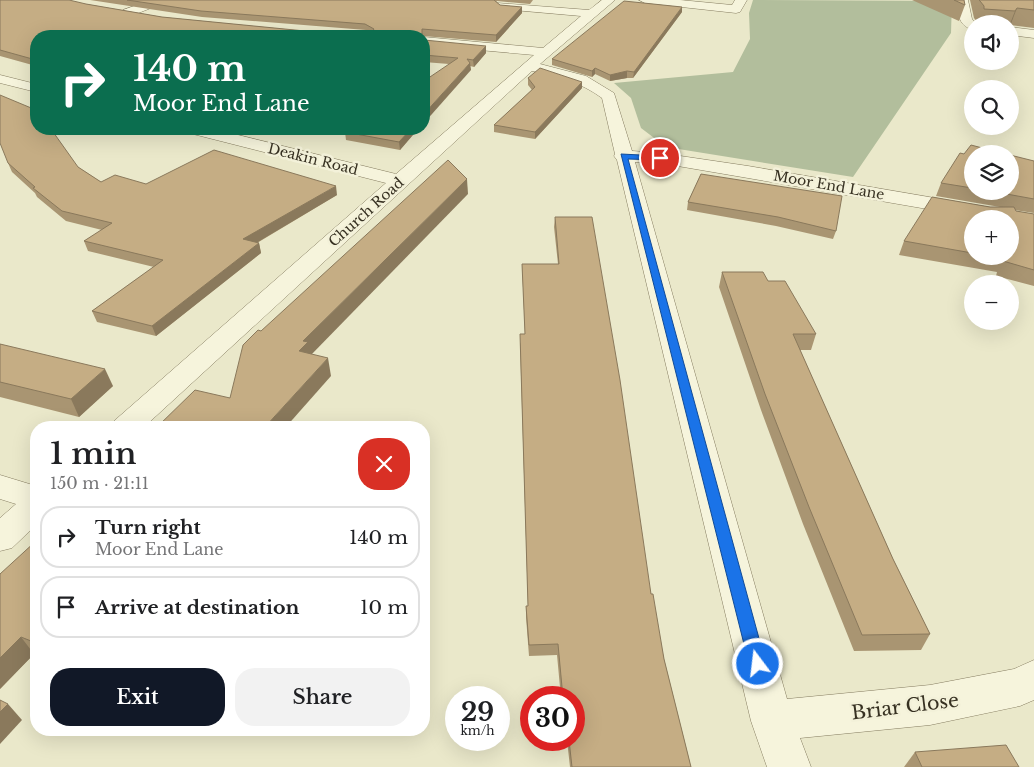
<!DOCTYPE html>
<meta charset="utf-8">
<style>
body{margin:0;font-family:"Libre Baskerville",serif;background:#f2f2f2;color:#202124;height:100vh;display:flex;flex-direction:column;font-size:19px;white-space:nowrap}
*{box-sizing:border-box;margin:0}
p{font-size:16px;color:#757577}
.icon{flex:none;width:28px;height:28px;fill:none;stroke:currentColor;stroke-width:2;stroke-linecap:round;stroke-linejoin:round}
.map{position:relative;flex:1;overflow:hidden}
.side{position:absolute;left:30px;top:421px;width:400px;height:315px;display:flex;flex-direction:column;background:#fff;border-radius:20px;box-shadow:0 5px 20px #0002}
.side>*{flex:none}
.banner{position:absolute;left:30px;top:30px;width:400px;height:105px;border-radius:20px;box-shadow:0 5px 20px #0002;background:#0b6e4f;color:#fff;overflow:hidden}
.buttons{position:absolute;left:964px;top:15px;display:grid;gap:10px}
.buttons a{display:grid;place-items:center;width:55px;height:55px;border-radius:50%;background:#fff;box-shadow:0 5px 20px #0002;font-size:25px}
.speed{position:absolute;left:445px;top:686px;display:flex;gap:10px;font-size:25px;font-weight:700;text-align:center}
.speed>*{display:grid;place-content:center;width:65px;height:65px;border-radius:50%;background:#fff;box-shadow:0 5px 20px #0002;line-height:1}
.speed small{font-size:12px;font-weight:400}
.speed .limit{border:8px solid #d22;background:#fff;color:#111}
.pin{position:absolute;display:grid;place-items:center;width:42px;height:42px;color:#fff;margin:-21px;border:2px solid #fff;border-radius:50%;box-shadow:0 1px 5px #0007}
.me{position:absolute;width:55px;margin:-28px;rotate:345deg;stroke-linejoin:round;filter:drop-shadow(0 0 4px #0008)}
.turn{display:flex;align-items:center;gap:18px;height:105px;padding:0 20px;font-size:22px}
.turn .icon{width:65px;height:65px;stroke-width:2.5}
.turn b{display:block;font-size:35px;line-height:42px}
.round{display:grid;place-items:center;flex:none;width:52px;height:52px;border-radius:20px;background:#f2f2f2}
.head{display:flex;align-items:center;justify-content:space-between;height:85px;padding:0 20px}
h1{font-size:30px;font-weight:600;line-height:38px}
.button{display:flex;gap:10px;margin-top:auto;padding:10px 20px}
.button a{flex:1;height:58px;border-radius:20px;background:#111827;color:#fff;font-size:20px;font-weight:600;line-height:58px;text-align:center}
.button a+a{background:#f2f2f2;color:#202124}
ul{padding:0;list-style:none}
li{display:flex;align-items:center;gap:15px;height:62px;margin:0 10px 8px;padding:0 10px;border:2px solid #e0e0e0;border-radius:20px}
li div{flex:1}
li b{display:block;font-size:19px}
li em{font-style:normal}
.map>svg:first-child{display:block}
.cemetery{fill:#b2be9c}
.lines{fill:none;stroke-linecap:round;stroke-linejoin:round}
.minor-casing{stroke:#857c60;stroke-width:1}
.minor{fill:#f6f4dc;fill-rule:evenodd}
.wall{fill:#a99572;fill-rule:evenodd}
.shaded-wall{fill:#8a795c}
.building{fill:#c5ad84;stroke:#8a795c}
.route{fill:#1a73e8;stroke:#114b97}
.labels{text-anchor:middle;stroke-width:5;stroke-linejoin:round;paint-order:stroke}
.far-street-label{font-size:14px;fill:#373122;stroke:#f3f1d9}
.near-street-label{font-size:19px;fill:#373122;stroke:#f3f1d9}
</style>
<div class="map">
<svg width="1034" height="767" viewBox="0 0 1034 767">
<rect width="100%" height="100%" fill="#eae8ca"/>
<path class="cemetery" d="M 753,0 L 952,1 L 951,33 L 853,177 L 666,147 L 641,128 L 631,98 L 614,83 L 733,72 L 750,39 L 749,13 Z"/>
<g class="lines">
<g class="minor-casing">
<g id="minor">
<path d="M 151,0 L 168,0 L 166,2 L 131,16 L 127,17 L 121,13 L 123,10 Z"/>
<path d="M 602,0 L 615,0 L 540,64 L 586,76 L 614,93 L 632,151 L 660,153 L 748,166 L 1034,215 L 1034,227 L 1010,223 L 1010,219 L 985,219 L 748,178 L 660,163 L 635,162 L 787,699 L 930,685 L 1014,669 L 1034,660 L 1034,700 L 1020,706 L 930,725 L 800,738 L 811,767 L 767,767 L 751,721 L 617,160 L 614,156 L 615,154 L 602,98 C 580,82 558,76 532,71 L 143,428 L 110,428 L 114,421 L 386,183 L 189,133 L 187,129 L 214,129 L 396,174 L 534,55 L 424,45 L 424,37 L 543,48 L 581,16 L 501,9 L 497,7 L 495,5 L 497,3 L 589,10 Z"/>
<path d="M 639,0 L 680,0 L 732,5 L 735,0 L 747,0 L 740,12 L 736,13 L 645,3 Z"/>
<path d="M 956,0 L 968,0 L 972,19 L 977,24 L 972,24 L 972,29 C 958,26 958,12 956,0 Z"/>
<path d="M 1010,27 L 1034,30 L 1034,38 L 1010,35 Z"/>
<path d="M 0,75 L 36,84 L 36,92 L 0,83 Z"/>
<path d="M 0,475 L 36,486 L 36,525 L 12,548 L 0,551 L 0,518 L 16,504 L 0,499 Z"/>
</g>
</g>
<use href="#minor" class="minor"/>
</g>
<g class="wall">
<path d="M 0,0 L 86,4 L 162,17 L 305,31 L 359,32 L 369,32 L 366,30 L 202,17 L 90,0 L 533,0 L 530,4 L 497,1 L 496,2 L 500,5 L 522,7 L 522,13 L 496,42 L 423,36 L 36,36 L 36,66 L 0,56 Z"/>
<path d="M 912,0 L 964,0 L 965,5 L 959,21 Z"/>
<path d="M 970,0 L 1034,0 L 1034,28 L 1010,25 L 1010,24 L 978,24 L 978,23 L 974,18 Z"/>
<path d="M 682,12 L 633,78 L 627,78 L 610,81 L 595,74 L 592,77 L 552,65 L 552,59 Z"/>
<path d="M 424,40 L 486,53 L 474,67 L 470,66 L 471,70 L 449,64 L 424,62 Z"/>
<path d="M 528,78 L 582,88 L 535,139 L 494,132 L 494,125 L 532,90 L 528,85 Z"/>
<path d="M 350,129 L 418,129 L 400,150 L 346,140 L 345,132 Z"/>
<path d="M 964,154 L 972,154 L 972,191 L 1010,191 L 1034,161 L 1034,213 L 1015,210 L 1016,211 L 1034,214 L 1034,286 L 996,276 L 997,272 L 899,255 L 904,241 L 990,207 L 1000,207 L 936,196 L 941,183 ZM 972,219 L 1010,256 L 972,256 Z"/>
<path d="M 8,163 L 78,167 L 101,182 L 146,184 L 337,195 L 257,243 L 259,243 L 261,253 L 156,336 L 97,322 L 92,311 L 154,267 L 88,251 L 84,241 L 102,230 L 66,221 L 37,197 L 35,193 L 12,172 Z"/>
<path d="M 701,174 L 836,231 L 833,239 L 776,226 L 687,210 L 688,202 Z"/>
<path d="M 555,217 L 651,594 L 664,659 L 691,767 L 570,767 L 567,740 L 574,740 L 574,698 L 561,698 L 557,655 L 529,656 L 526,617 L 526,606 L 528,606 L 520,344 L 525,334 L 522,264 L 558,264 L 554,227 Z"/>
<path d="M 722,272 L 768,281 L 816,334 L 811,350 L 800,350 L 893,559 L 930,634 L 921,650 L 854,651 L 803,524 L 761,410 L 719,287 Z"/>
<path d="M 0,344 L 113,386 L 79,417 L 0,397 Z"/>
<path d="M 36,541 L 36,655 L 34,654 L 0,689 Z"/>
<path d="M 915,752 L 1019,767 L 904,767 Z"/>
</g>
<g class="shaded-wall">
<path d="M 522,7 L 522,13 L 496,42 L 496,35 Z"/>
<path d="M 682,7 L 682,12 L 633,78 L 634,72 Z"/>
<path d="M 1017,8 L 1010,26 L 1010,24 L 1015,11 Z"/>
<path d="M 486,46 L 486,53 L 474,67 L 473,60 Z"/>
<path d="M 470,63 L 471,70 L 424,123 L 424,114 Z"/>
<path d="M 595,68 L 595,74 L 592,77 L 592,71 Z"/>
<path d="M 627,71 L 627,78 L 610,81 L 610,75 Z"/>
<path d="M 582,82 L 582,88 L 535,139 L 535,132 Z"/>
<path d="M 411,129 L 418,129 L 400,150 L 399,142 Z"/>
<path d="M 467,179 L 468,194 L 311,355 L 299,351 L 303,341 Z"/>
<path d="M 336,186 L 337,195 L 246,249 L 243,239 Z"/>
<path d="M 259,243 L 261,253 L 156,336 L 152,326 Z"/>
<path d="M 328,358 L 331,376 L 285,428 L 264,428 Z"/>
<path d="M 105,369 L 113,386 L 79,417 L 71,399 Z"/>
<path d="M 21,637 L 34,654 L 0,689 L 0,658 Z"/>
<path d="M 8,704 L 22,720 L 0,744 L 0,712 Z"/>
</g>
<g class="building">
<path d="M 0,0 L 69,0 L 86,4 L 162,17 L 305,31 L 359,32 L 372,32 L 374,29 L 365,24 L 201,11 L 127,0 L 494,0 L 500,5 L 522,7 L 496,35 L 422,29 L 422,36 L 179,36 L 146,33 L 146,36 L 36,36 L 36,60 L 0,50 Z"/>
<path d="M 954,0 L 964,0 L 965,5 Z"/>
<path d="M 979,0 L 1034,0 L 1034,10 L 1017,8 L 1015,11 L 984,9 L 984,6 L 980,1 Z"/>
<path d="M 624,1 L 682,7 L 634,72 L 627,71 L 610,75 L 595,68 L 592,71 L 552,59 Z"/>
<path d="M 424,40 L 486,46 L 473,60 L 467,59 L 470,63 L 424,114 L 424,81 L 458,58 L 424,55 Z"/>
<path d="M 540,68 L 582,82 L 535,132 L 494,125 L 535,87 L 528,78 Z"/>
<path d="M 0,95 L 36,110 L 36,129 L 51,129 L 78,167 L 101,182 L 115,175 L 146,184 L 214,150 L 336,186 L 243,239 L 259,243 L 152,326 L 92,311 L 163,260 L 84,241 L 112,223 L 62,211 L 33,188 L 35,187 L 8,163 L 0,143 Z"/>
<path d="M 350,129 L 411,129 L 399,142 L 345,132 Z"/>
<path d="M 971,145 L 1005,154 L 972,154 L 972,188 L 941,183 L 960,153 L 964,154 Z"/>
<path d="M 1010,155 L 1034,161 L 1034,199 L 990,191 L 1010,191 Z"/>
<path d="M 448,160 L 467,179 L 303,341 L 308,342 L 299,351 L 328,358 L 264,428 L 156,428 L 195,390 L 230,398 L 243,345 L 258,330 L 261,331 Z"/>
<path d="M 701,174 L 842,196 L 836,231 L 778,217 L 688,202 Z"/>
<path d="M 932,197 L 990,207 L 1014,207 L 1016,211 L 1034,214 L 1034,270 L 1003,261 L 1003,258 L 993,256 L 1010,256 L 1010,219 L 972,219 L 972,253 L 904,241 Z"/>
<path d="M 555,217 L 592,217 L 620,380 L 651,594 L 653,594 L 664,659 L 691,767 L 572,767 L 569,740 L 574,740 L 574,698 L 563,698 L 558,644 L 529,645 L 526,606 L 528,606 L 520,334 L 525,334 L 522,264 L 559,264 Z"/>
<path d="M 722,272 L 763,272 L 768,281 L 785,281 L 816,334 L 793,334 L 893,559 L 930,634 L 862,635 L 809,507 L 765,394 Z"/>
<path d="M 0,344 L 105,369 L 71,399 L 0,382 Z"/>
<path d="M 36,541 L 36,643 L 21,637 L 0,658 L 0,574 Z"/>
<path d="M 0,700 L 8,704 L 0,712 Z"/>
<path d="M 1006,745 L 1019,767 L 922,767 L 915,752 Z"/>
</g>
<path class="route" d="M 621,154 L 660,156 L 664,158 L 660,160 L 628,159 L 766,664 L 763,670 L 758,672 L 752,670 L 749,664 Z"/>
<g class="labels">
<g class="far-street-label">
<text transform="translate(313 159) rotate(14)" y="5">Deakin Road</text>
<text transform="translate(829 185) rotate(10)" y="5">Moor End Lane</text>
<text transform="translate(366 212) rotate(-42)" y="5">Church Road</text>
</g>
<g class="near-street-label">
<text transform="translate(905 706) rotate(-7)" y="7">Briar Close</text>
</g>
</g>
</svg>
<div class="buttons">
<a><svg class="icon" aria-label="sound" viewBox="0 0 24 24"><path d="M4 9h4l5-4v14l-5-4H4zM17 9q2 3 0 6"/></svg></a>
<a><svg class="icon" aria-label="search" viewBox="0 0 24 24"><circle cx="10" cy="10" r="6"/><path d="M15 15l6 6"/></svg></a>
<a><svg class="icon" aria-label="layers" viewBox="0 0 24 24"><path d="M12 4l9 5-9 5-9-5zM3 14l9 5 9-5"/></svg></a>
<a>+</a>
<a>−</a>
</div>
<div class="speed"><div>29<small>km/h</small></div><div class="limit">30</div></div>
<div class="pin" style="left:660px;top:158px;background:#d93025"><svg class="icon" aria-label="arrive" viewBox="0 0 24 24"><path d="M6 21V4h12l-3 4 3 4H6"/></svg></div>
<svg class="me" style="left:758px;top:664px" viewBox="-20 -20 40 40"><circle r="17" fill="#1a73e8" stroke="#fff" stroke-width="3"/><path d="M0-11L8 9 0 5-8 9z" fill="#fff"/></svg>
<div class="banner">
<div class="turn"><svg class="icon" aria-label="right" viewBox="0 0 24 24"><path d="M7 20v-9h11M14 6l5 5-5 5"/></svg><div><b>140 m</b>Moor End Lane</div></div>
</div>
<section class="side">
<div class="head"><div><h1>1 min</h1><p>150 m · 21:11</p></div><a class="round" style="background:#d93025;color:#fff"><svg class="icon" aria-label="close" viewBox="0 0 24 24"><path d="M6 6l12 12M18 6L6 18"/></svg></a></div>
<ul>
<li><svg class="icon" aria-label="right" viewBox="0 0 24 24"><path d="M7 20v-9h11M14 6l5 5-5 5"/></svg><div><b>Turn right</b><p>Moor End Lane</p></div><em>140 m</em></li>
<li><svg class="icon" aria-label="arrive" viewBox="0 0 24 24"><path d="M6 21V4h12l-3 4 3 4H6"/></svg><div><b>Arrive at destination</b></div><em>10 m</em></li>
</ul>
<div class="button"><a>Exit</a><a>Share</a></div>
</section>
</div>
